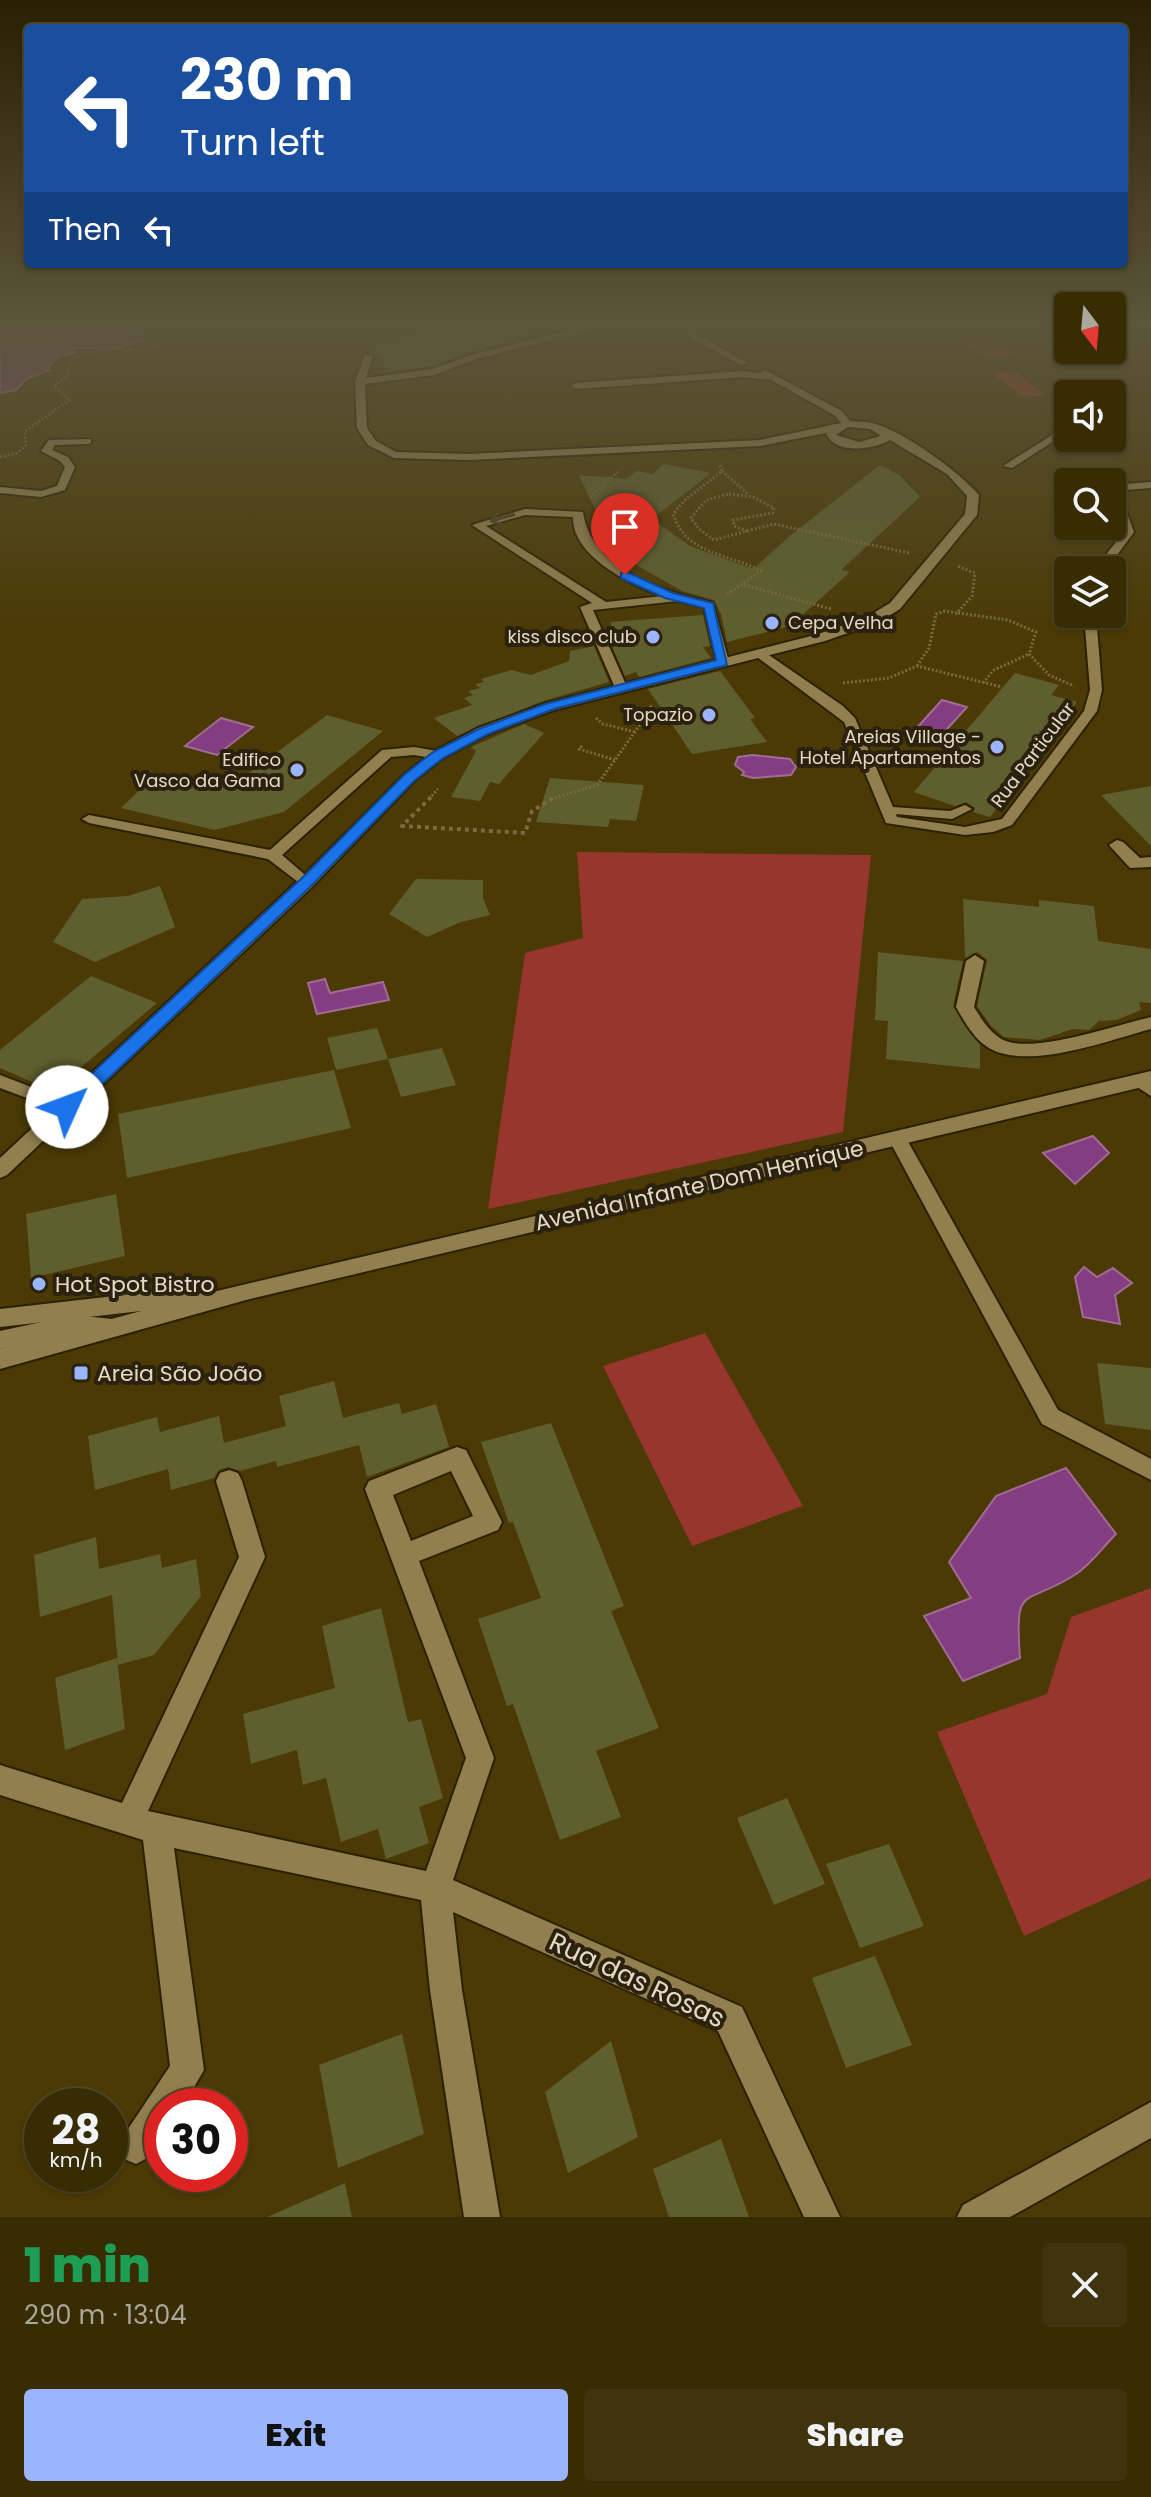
<!DOCTYPE html>
<meta charset="utf-8">
<style>
body{margin:0;font-family:Poppins,sans-serif;background:#3f340e;color:#f1f3f6;height:100vh;display:flex;flex-direction:column;font-size:30px;white-space:nowrap}
*{box-sizing:border-box;margin:0}
p{font-size:26px;color:#aba79a}
.icon{flex:none;width:44px;height:44px;fill:none;stroke:currentColor;stroke-width:2;stroke-linecap:round;stroke-linejoin:round}
.map{position:relative;height:2217px;overflow:hidden}
.drawer{display:flex;flex-direction:column;background:#382c04;flex:1}
.drawer>*{flex:none}
.top-card{position:absolute;left:24px;top:24px;width:1104px;height:244px;border-radius:8px;box-shadow:0 2px 6px #0004,0 0 0 2px #524826;background:#1a4fa0;color:#fff;overflow:hidden}
.needle{width:52px;rotate:164deg}
.tools{position:absolute;left:1054px;top:292px;display:grid;gap:16px}
.tools a{display:grid;place-items:center;width:72px;height:72px;border-radius:8px;background:#382c04;box-shadow:0 2px 6px #0004,0 0 0 2px #524826;font-size:40px}
.speed{position:absolute;left:24px;top:2088px;display:flex;gap:16px;font-size:40px;font-weight:700;text-align:center}
.speed>*{display:grid;place-content:center;width:104px;height:104px;border-radius:50%;background:#382c04;box-shadow:0 2px 6px #0004,0 0 0 2px #524826;line-height:1}
.speed small{font-size:20px;font-weight:400}
.speed .limit{border:12px solid #d22;background:#fff;color:#111}
.pin{position:absolute;display:grid;place-items:center;width:68px;height:68px;color:#fff;margin:-82px -34px;border-radius:50% 50% 50% 0;rotate:-45deg;box-shadow:0 0 8px #0007}
.pin .icon{rotate:45deg}
.me{position:absolute;width:88px;margin:-44px;rotate:47deg;stroke-linejoin:round;filter:drop-shadow(0 0 6px #0008)}
.turn{display:flex;align-items:center;gap:28px;height:168px;padding:0 24px;font-size:36px}
.turn .icon{width:104px;height:104px;stroke-width:2.5}
.turn b{display:block;font-size:56px;line-height:68px}
.then{display:flex;align-items:center;height:76px;padding:0 24px;background:#0003;gap:16px;font-size:30px}
.round{display:grid;place-items:center;flex:none;width:84px;height:84px;border-radius:8px;background:#3f340e}
.head{display:flex;align-items:center;justify-content:space-between;height:136px;padding:0 24px}
h1{font-size:48px;font-weight:800;line-height:60px;color:#1e9e55}
.cta{display:flex;gap:16px;margin-top:auto;padding:16px 24px}
.cta a{flex:1;height:92px;border-radius:8px;background:#9bb5fd;color:#111;font-size:32px;font-weight:800;line-height:92px;text-align:center}
.cta a+a{background:#3f340e;color:#f1f3f6}
.map>svg:first-child{display:block}
.green{fill:#97362c}
.water{fill:#843d81;stroke:#a16c94;stroke-width:2}
.building{fill:#5e5e2e}
.lines{fill:none;stroke-linecap:round;stroke-linejoin:round}
.lane-casing{stroke:#2e2100;stroke-width:4}
.street-casing{stroke:#2e2100;stroke-width:4}
.secondary-casing{stroke:#2e2100;stroke-width:4}
.path-far1{stroke:#796a3f;stroke-width:3;stroke-dasharray:2 2;stroke-linecap:butt}
.path{stroke:#796a3f;stroke-width:4;stroke-dasharray:4 4;stroke-linecap:butt}
.lane{fill:#917f4f;fill-rule:evenodd}
.street{fill:#917f4f;fill-rule:evenodd}
.secondary{fill:#917f4f;fill-rule:evenodd}
.oneway{stroke:#493e22}
.route{fill:#1a73e8;stroke:#114b97;stroke-width:2}
.poi-dot{fill:#9bb5fd;stroke:#2a220f;stroke-width:3}
.labels{text-anchor:middle;stroke-width:8;stroke-linejoin:round;paint-order:stroke}
.far-poi-label{font-size:18px;fill:#e4dac2;stroke:#2a220f;text-anchor:end}
.far-street-label{font-size:18px;fill:#e4dac2;stroke:#2a220f}
.street-label{font-size:22px;fill:#e4dac2;stroke:#2a220f}
.poi-label{font-size:22px;fill:#e4dac2;stroke:#2a220f;text-anchor:start}
.near-street-label{font-size:26px;fill:#e4dac2;stroke:#2a220f}
</style>
<div class="map">
<svg width="1151" height="2217" viewBox="0 0 1151 2217">
<rect width="100%" height="100%" fill="#4b3a06"/>
<g class="green">
<path d="M 989,336 L 1014,356 L 986,358 L 961,338 Z"/>
<path d="M 1015,371 L 1046,395 L 1023,397 L 992,373 Z"/>
<path d="M 577,852 L 871,855 L 843,1132 L 488,1209 L 525,953 L 583,938 Z"/>
<path d="M 705,1333 L 803,1506 L 692,1546 L 603,1366 Z"/>
<path d="M 1151,1588 L 1151,1878 L 1024,1936 L 937,1732 L 1047,1694 L 1071,1617 Z"/>
</g>
<g class="water">
<path d="M 0,324 L 158,324 L 165,330 L 137,331 L 143,340 L 118,348 L 74,348 L 76,352 L 58,357 L 47,368 L 50,370 L 26,379 L 16,390 L 0,393 Z"/>
<path d="M 942,700 L 967,707 L 938,739 L 913,732 Z"/>
<path d="M 221,718 L 253,727 L 217,755 L 185,746 Z"/>
<path d="M 753,755 L 790,759 L 796,767 L 791,775 L 753,778 L 742,775 L 744,772 L 735,765 L 738,757 Z"/>
<path d="M 325,979 L 330,993 L 383,982 L 389,1000 L 317,1014 L 308,983 Z"/>
<path d="M 1093,1136 L 1109,1153 L 1075,1184 L 1043,1153 Z"/>
<path d="M 1084,1267 L 1097,1277 L 1113,1268 L 1132,1283 L 1115,1295 L 1120,1324 L 1083,1317 L 1075,1277 Z"/>
<path d="M 1066,1468 L 1116,1534 C 1103,1547 1091,1564 1076,1574 C 1024,1608 1014,1581 1020,1658 L 963,1681 L 924,1616 L 971,1598 L 949,1562 L 996,1496 Z"/>
</g>
<g class="building">
<path d="M 438,324 L 542,324 L 542,328 L 431,366 L 389,372 L 373,347 Z"/>
<path d="M 1064,324 L 1068,324 L 1068,350 L 1095,350 L 1087,362 L 1047,350 Z"/>
<path d="M 664,464 L 711,473 L 652,519 L 690,546 L 753,569 L 791,535 L 880,465 L 899,475 L 920,497 L 841,570 L 850,572 L 798,619 L 799,624 L 727,642 L 721,614 L 714,600 L 682,591 L 626,559 L 613,547 L 579,475 L 626,479 L 637,471 L 652,474 Z"/>
<path d="M 703,615 L 710,646 L 703,647 L 711,658 L 639,677 L 636,672 L 625,676 L 610,642 L 617,640 L 610,622 Z"/>
<path d="M 594,646 L 609,682 L 543,701 L 457,736 L 434,718 L 472,705 L 464,698 L 473,695 L 468,691 L 480,688 L 475,684 L 484,682 L 481,679 L 511,670 L 531,675 L 569,661 L 570,651 Z"/>
<path d="M 720,671 L 755,718 L 750,719 L 767,742 L 692,754 L 648,689 Z"/>
<path d="M 1015,673 L 1059,685 L 1051,695 L 1077,702 L 990,817 L 973,812 L 975,808 L 966,802 L 955,806 L 914,792 Z"/>
<path d="M 327,715 L 383,731 L 284,812 L 215,830 L 121,808 L 157,773 L 230,787 Z"/>
<path d="M 524,724 L 544,733 L 499,784 L 490,782 L 480,801 L 451,797 L 476,751 L 471,747 Z"/>
<path d="M 550,778 L 644,785 L 636,821 L 610,819 L 608,827 L 536,822 Z"/>
<path d="M 1151,786 L 1151,846 L 1101,795 Z"/>
<path d="M 416,879 L 483,880 L 483,898 L 490,915 L 461,922 L 427,937 L 389,914 Z"/>
<path d="M 160,886 L 175,927 L 95,962 L 53,942 L 82,899 L 128,896 Z"/>
<path d="M 963,899 L 1039,907 L 1039,900 L 1094,906 L 1098,941 L 1151,949 L 1151,1003 L 1139,1002 L 1141,1010 L 1116,1020 L 1099,1021 L 1089,1030 L 1073,1029 L 1040,1040 L 1004,1037 L 991,1026 L 977,1006 L 987,960 L 977,952 L 965,958 Z"/>
<path d="M 878,952 L 963,961 L 953,1006 L 980,1045 L 980,1069 L 886,1059 L 888,1021 L 875,1020 Z"/>
<path d="M 91,976 L 157,1003 L 53,1091 L 0,1068 L 0,1050 Z"/>
<path d="M 377,1028 L 388,1059 L 336,1070 L 327,1038 Z"/>
<path d="M 442,1048 L 456,1085 L 401,1097 L 388,1059 Z"/>
<path d="M 334,1070 L 351,1128 L 127,1178 L 118,1114 Z"/>
<path d="M 116,1194 L 125,1256 L 31,1278 L 26,1214 Z"/>
<path d="M 1097,1363 L 1151,1368 L 1151,1430 L 1105,1424 Z"/>
<path d="M 334,1381 L 343,1418 L 399,1403 L 402,1414 L 436,1404 L 449,1447 L 367,1477 L 359,1445 L 277,1467 L 276,1461 L 240,1471 L 228,1467 L 219,1470 L 214,1478 L 171,1490 L 168,1469 L 95,1490 L 88,1436 L 157,1417 L 160,1432 L 219,1416 L 224,1443 L 286,1426 L 279,1396 Z"/>
<path d="M 551,1423 L 624,1606 L 611,1611 L 659,1728 L 596,1751 L 621,1817 L 560,1840 L 513,1704 L 507,1706 L 478,1619 L 541,1598 L 513,1522 L 509,1523 L 481,1442 Z"/>
<path d="M 96,1537 L 99,1569 L 160,1554 L 162,1568 L 196,1559 L 201,1596 L 154,1655 L 118,1665 L 112,1595 L 40,1617 L 34,1555 Z"/>
<path d="M 381,1608 L 408,1722 L 421,1719 L 443,1798 L 419,1807 L 429,1843 L 386,1859 L 378,1829 L 341,1842 L 326,1778 L 303,1785 L 297,1750 L 251,1764 L 243,1714 L 335,1688 L 322,1626 Z"/>
<path d="M 117,1658 L 125,1729 L 65,1750 L 55,1678 Z"/>
<path d="M 787,1798 L 825,1884 L 774,1905 L 737,1818 Z"/>
<path d="M 889,1844 L 924,1926 L 860,1948 L 826,1864 Z"/>
<path d="M 875,1956 L 912,2045 L 846,2068 L 812,1978 Z"/>
<path d="M 402,2034 L 424,2134 L 338,2168 L 319,2065 Z"/>
<path d="M 611,2041 L 638,2137 L 568,2173 L 545,2092 Z"/>
<path d="M 721,2139 L 749,2217 L 669,2217 L 653,2169 Z"/>
<path d="M 345,2183 L 352,2217 L 267,2217 Z"/>
</g>
<g class="lines">
<g class="lane-casing">
<g id="lane">
<path d="M 679,324 L 687,324 L 700,336 L 748,363 L 741,365 L 694,340 Z"/>
<path d="M 1104,386 L 1109,389 L 1106,394 L 1096,394 Z"/>
<path d="M 1068,425 L 1068,432 L 1012,468 L 1003,466 Z"/>
<path d="M 91,439 L 91,443 L 88,444 L 55,445 L 52,450 L 68,457 L 75,467 L 65,490 L 41,497 L 0,493 L 0,487 L 41,491 L 57,486 L 65,467 L 60,461 L 41,451 L 49,440 Z"/>
<path d="M 1113,498 L 1122,500 L 1134,532 L 1106,570 L 1094,570 L 1124,532 Z"/>
<path d="M 525,509 L 583,512 C 592,572 661,590 713,603 L 729,662 L 727,665 L 717,662 L 704,607 L 678,601 L 593,610 L 627,687 L 616,690 L 580,607 L 592,603 L 472,525 ZM 525,515 L 573,517 C 572,556 632,586 663,596 L 606,602 L 486,526 Z"/>
<path d="M 1084,614 L 1096,614 L 1102,690 L 1097,711 L 1012,825 L 993,832 L 965,835 L 886,823 L 844,722 L 753,654 L 763,651 L 843,706 L 855,718 L 893,807 L 950,811 L 965,805 L 972,809 L 952,819 L 896,814 L 897,817 L 965,827 L 1002,819 L 1084,711 L 1090,690 Z"/>
<path d="M 414,747 L 443,752 L 445,755 L 438,759 L 414,755 L 391,757 L 282,855 L 311,880 L 314,883 L 306,888 L 268,859 L 89,823 L 82,819 L 89,815 L 270,850 L 382,750 Z"/>
<path d="M 0,1075 L 73,1103 L 76,1107 L 67,1113 L 0,1088 Z"/>
<path d="M 1137,1075 L 1151,1082 L 1151,1096 L 1128,1081 Z"/>
<path d="M 897,1131 L 906,1138 L 1058,1410 L 1151,1459 L 1151,1480 L 1042,1424 L 888,1138 Z"/>
</g>
</g>
<g class="street-casing">
<g id="street">
<path d="M 593,324 L 602,324 L 598,329 L 477,359 L 434,375 L 365,384 L 367,428 L 376,441 L 396,452 L 469,454 L 760,440 L 841,423 L 834,415 L 771,380 L 743,377 L 576,389 L 571,386 L 576,383 L 743,371 L 760,373 L 765,370 L 842,411 L 850,421 C 858,422 868,421 875,424 C 905,432 959,472 979,495 L 977,515 L 900,609 L 877,623 L 825,641 L 554,710 L 488,734 L 443,758 L 414,781 L 312,887 L 7,1175 L 0,1178 L 0,1158 L 300,879 L 404,775 L 433,752 L 478,728 L 544,704 L 815,635 L 867,617 L 890,603 L 965,514 L 967,496 L 947,474 L 890,440 C 874,450 834,455 826,433 L 760,446 L 469,460 L 394,458 L 368,445 L 357,428 L 355,382 L 365,354 L 373,356 L 366,378 L 432,369 L 471,355 ZM 848,427 L 870,429 L 881,436 L 859,442 L 836,435 Z"/>
<path d="M 1151,482 L 1151,488 L 1112,491 L 1112,485 Z"/>
<path d="M 1117,840 L 1123,842 L 1140,858 L 1151,857 L 1151,867 L 1130,868 L 1109,845 Z"/>
<path d="M 975,955 L 984,961 L 974,1007 C 982,1020 993,1038 1009,1042 C 1041,1051 1117,1025 1151,1017 L 1151,1029 C 1109,1040 1024,1073 986,1046 C 973,1037 964,1021 956,1007 L 966,961 Z"/>
<path d="M 74,1315 L 122,1320 L 126,1327 L 122,1334 L 114,1336 L 74,1333 L 0,1349 L 0,1331 Z"/>
<path d="M 457,1447 L 466,1450 L 502,1522 L 498,1530 L 419,1561 L 494,1758 L 453,1880 L 742,2007 L 840,2217 L 804,2217 L 718,2031 L 453,1912 L 462,1990 L 500,2217 L 464,2217 L 430,1990 L 421,1900 L 174,1848 L 204,2070 L 183,2106 L 162,2106 C 162,2131 162,2153 136,2164 L 124,2159 L 119,2147 L 124,2135 L 170,2066 L 143,1840 L 0,1795 L 0,1765 L 122,1803 L 239,1557 L 216,1481 L 220,1473 L 229,1470 L 238,1473 L 242,1481 L 265,1557 L 148,1811 L 426,1871 L 466,1758 L 365,1489 L 369,1481 ZM 451,1471 L 473,1516 L 411,1541 L 393,1495 Z"/>
<path d="M 1151,2102 L 1151,2138 L 1010,2217 L 957,2217 L 963,2205 Z"/>
</g>
</g>
<g class="secondary-casing">
<path id="secondary" d="M 1151,1071 L 1151,1085 L 246,1300 L 0,1369 L 0,1349 L 141,1311 L 0,1327 L 0,1309 L 194,1287 L 204,1294 Z"/>
</g>
<g class="path-far1">
<path d="M 792,324 L 805,326"/>
<path d="M 850,325 L 859,332"/>
<path d="M 0,457 L 17,453 L 26,445 L 25,431 L 70,400 L 54,386 L 68,375 L 71,359 L 97,350 L 143,349 L 158,345 L 171,328 L 163,324"/>
<path d="M 720,465 L 722,471 L 685,500 L 673,514 C 686,555 728,553 761,571 L 726,595"/>
<path d="M 722,471 L 748,494"/>
<path d="M 729,494 L 753,497 L 774,508 L 773,513 L 733,520 L 734,526 L 747,531 L 714,540 L 699,529 L 691,518 L 706,500 Z"/>
<path d="M 590,497 L 618,472"/>
<path d="M 747,531 L 774,524 L 909,553"/>
<path d="M 744,585 L 831,609"/>
<path d="M 958,613 L 1008,620 L 1036,632 L 1029,654 L 1049,675 L 1074,686"/>
<path d="M 917,666 L 929,648 L 936,614 L 945,611 L 957,613 L 972,596 L 975,573 L 957,566"/>
<path d="M 843,683 L 889,678 L 917,666 L 1002,687"/>
<path d="M 983,683 L 994,670 L 1029,654"/>
<path d="M 596,718 L 603,724 L 635,732"/>
<path d="M 582,746 L 579,749 L 615,760"/>
<path d="M 429,799 L 438,789"/>
<path d="M 551,799 L 597,785 L 652,708 L 649,704"/>
</g>
<path class="path" d="M 431,797 L 402,826 L 525,833 L 532,811 L 555,797"/>
<use href="#lane" class="lane"/>
<use href="#street" class="street"/>
<use href="#secondary" class="secondary"/>
</g>
<defs><path id="oneway-shaft" d="M-6 0H5M1.5-3L5.5 0L1.5 3" fill="none" stroke-width="1.6" stroke-linecap="round" stroke-linejoin="round" transform="scale(2)"/></defs>
<use class="oneway" href="#oneway-shaft" transform="translate(502 518) rotate(164)"/>
<linearGradient id="sky" x2="0" y2="1"><stop stop-color="#292003"/><stop offset="0.51" stop-color="#5b553b"/><stop offset="1" stop-color="#5b553b" stop-opacity="0"/></linearGradient>
<rect width="1151" height="634" fill="url(#sky)"/>
<path class="route" d="M 621,573 L 629,573 L 673,593 L 713,603 L 727,665 L 554,709 L 488,734 L 443,758 L 414,781 L 311,886 L 73,1112 L 60,1112 L 58,1107 L 60,1103 L 301,879 L 404,775 L 433,752 L 479,729 L 545,704 L 716,660 L 704,608 L 665,598 L 621,578 Z"/>
<g class="poi-dot">
<circle cx="772" cy="623" r="8"/>
<circle cx="653" cy="637" r="8"/>
<circle cx="709" cy="715" r="8"/>
<circle cx="997" cy="747" r="8"/>
<circle cx="297" cy="770" r="8"/>
<circle cx="39" cy="1284" r="8"/>
<rect x="73" y="1365" width="16" height="16" rx="4"/>
</g>
<g class="labels">
<g class="far-poi-label">
<text x="788" y="629" text-anchor="start">Cepa Velha</text>
<text x="637" y="643">kiss disco club</text>
<text x="693" y="721">Topazio</text>
<text x="981" y="743">Areias Village -<tspan x="981" dy="21">Hotel Apartamentos</tspan></text>
<text x="281" y="766">Edifico<tspan x="281" dy="21">Vasco da Gama</tspan></text>
</g>
<g class="far-street-label">
<text transform="translate(1033 755) rotate(-53)" y="6">Rua Particular</text>
</g>
<g class="street-label">
<text transform="translate(699 1185) rotate(-13)" y="8">Avenida Infante Dom Henrique</text>
</g>
<g class="poi-label">
<text x="55" y="1292">Hot Spot Bistro</text>
<text x="97" y="1381">Areia São João</text>
</g>
<g class="near-street-label">
<text transform="translate(637 1980) rotate(25)" y="9">Rua das Rosas</text>
</g>
</g>
</svg>
<div class="tools">
<a><svg class="needle" viewBox="-14 -14 28 28"><path d="M0-13l5 13h-10z" fill="#e53935"/><path d="M0 13l5-13h-10z" fill="#aba79a"/></svg></a>
<a><svg class="icon" aria-label="sound" viewBox="0 0 24 24"><path d="M4 9h4l5-4v14l-5-4H4zM17 9q2 3 0 6"/></svg></a>
<a><svg class="icon" aria-label="search" viewBox="0 0 24 24"><circle cx="10" cy="10" r="6"/><path d="M15 15l6 6"/></svg></a>
<a><svg class="icon" aria-label="layers" viewBox="0 0 24 24"><path d="M12 4l9 5-9 5-9-5zM3 14l9 5 9-5"/></svg></a>
</div>
<div class="speed"><div>28<small>km/h</small></div><div class="limit">30</div></div>
<div class="pin" style="left:625px;top:575px;background:#d93025"><svg class="icon" aria-label="arrive" viewBox="0 0 24 24"><path d="M6 21V4h12l-3 4 3 4H6"/></svg></div>
<svg class="me" style="left:67px;top:1107px" viewBox="-20 -20 40 40"><circle r="19" fill="#fff"/><path d="M0-13L10 11 0 6-10 11z" fill="#1a73e8"/></svg>
<div class="top-card">
<div class="turn"><svg class="icon" aria-label="left" viewBox="0 0 24 24"><path d="M17 20v-9H6M10 6l-5 5 5 5"/></svg><div><b>230 m</b>Turn left</div></div>
<div class="then">Then<svg class="icon" aria-label="left" viewBox="0 0 24 24"><path d="M17 20v-9H6M10 6l-5 5 5 5"/></svg></div>
</div>
</div>
<section class="drawer">
<div class="head"><div><h1>1 min</h1><p>290 m · 13:04</p></div><a class="round"><svg class="icon" aria-label="close" viewBox="0 0 24 24"><path d="M6 6l12 12M18 6L6 18"/></svg></a></div>
<div class="cta"><a>Exit</a><a>Share</a></div>
</section>
